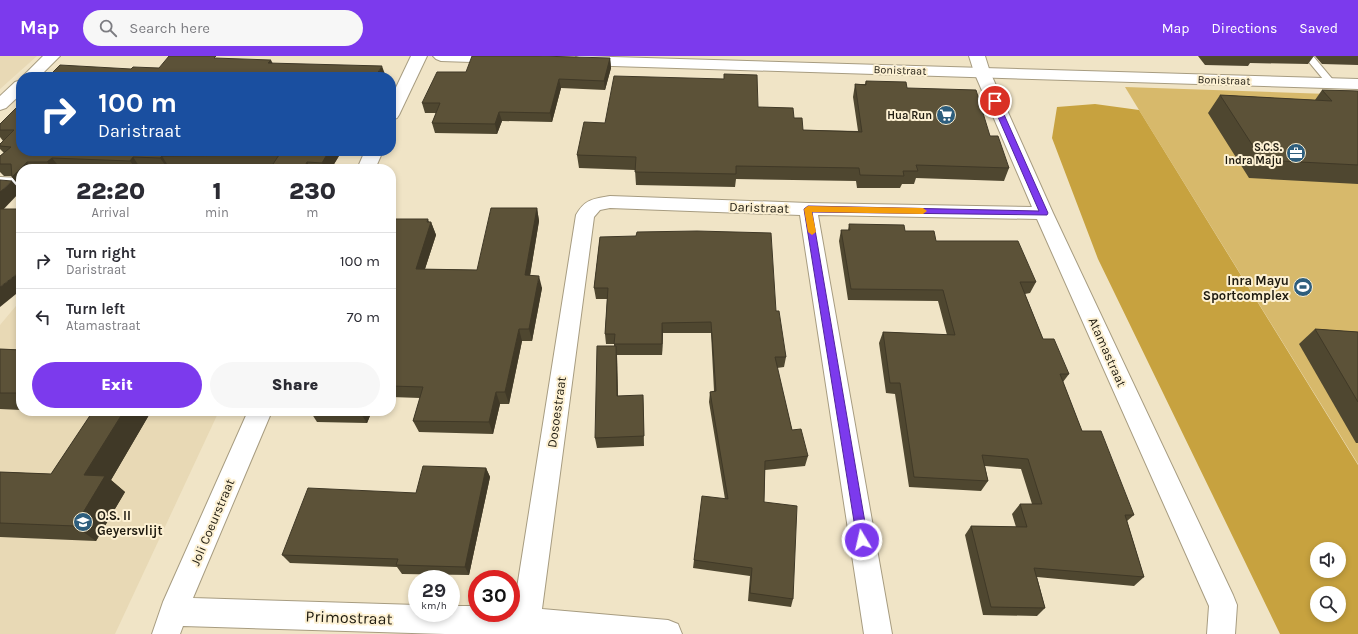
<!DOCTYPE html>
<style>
body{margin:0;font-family:Karla,sans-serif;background:#f7f7f7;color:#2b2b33;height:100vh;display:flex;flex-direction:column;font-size:15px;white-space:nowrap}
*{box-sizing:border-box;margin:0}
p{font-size:13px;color:#7c7c81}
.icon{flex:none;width:22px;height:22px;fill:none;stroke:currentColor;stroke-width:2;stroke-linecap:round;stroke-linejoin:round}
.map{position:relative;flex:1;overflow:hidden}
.sheet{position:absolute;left:16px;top:108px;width:380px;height:252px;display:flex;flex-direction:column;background:#fff;border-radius:16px;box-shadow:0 2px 6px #0003}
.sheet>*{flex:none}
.banner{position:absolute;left:16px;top:16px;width:380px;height:84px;border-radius:16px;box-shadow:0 2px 6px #0003;background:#1a4fa0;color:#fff;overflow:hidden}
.fabs{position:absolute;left:1310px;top:486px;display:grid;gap:8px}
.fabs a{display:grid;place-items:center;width:36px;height:36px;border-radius:50%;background:#fff;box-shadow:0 2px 6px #0003;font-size:20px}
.speed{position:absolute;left:408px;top:514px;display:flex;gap:8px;font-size:20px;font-weight:700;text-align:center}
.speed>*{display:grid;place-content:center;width:52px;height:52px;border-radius:50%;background:#fff;box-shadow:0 2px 6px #0003;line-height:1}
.speed small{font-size:10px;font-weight:400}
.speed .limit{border:6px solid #d22;background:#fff;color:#111}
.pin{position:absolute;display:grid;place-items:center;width:34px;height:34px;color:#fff;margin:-17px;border:2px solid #fff;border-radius:50%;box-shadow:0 1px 4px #0007}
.me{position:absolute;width:44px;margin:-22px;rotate:351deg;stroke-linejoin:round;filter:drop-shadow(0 0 3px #0008)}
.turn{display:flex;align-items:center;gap:14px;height:84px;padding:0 16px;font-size:18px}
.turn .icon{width:52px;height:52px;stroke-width:2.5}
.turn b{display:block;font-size:28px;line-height:34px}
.eta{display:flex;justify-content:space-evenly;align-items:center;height:68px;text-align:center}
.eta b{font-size:24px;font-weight:800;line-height:28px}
.action{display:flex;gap:8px;margin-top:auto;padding:8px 16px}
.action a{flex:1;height:46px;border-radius:24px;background:#7c3aed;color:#fff;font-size:16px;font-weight:800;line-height:46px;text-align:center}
.action a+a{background:#f7f7f7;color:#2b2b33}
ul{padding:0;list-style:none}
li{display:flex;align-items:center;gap:12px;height:56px;padding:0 16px;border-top:1px solid #e1e1e2}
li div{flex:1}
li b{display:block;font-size:15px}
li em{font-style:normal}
header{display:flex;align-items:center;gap:24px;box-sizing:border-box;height:56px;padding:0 20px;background:#7c3aed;color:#fff}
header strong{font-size:19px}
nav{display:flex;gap:22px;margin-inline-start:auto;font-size:14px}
.search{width:280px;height:36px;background:#f7f7f7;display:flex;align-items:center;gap:10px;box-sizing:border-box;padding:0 14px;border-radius:22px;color:#7c7c81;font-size:15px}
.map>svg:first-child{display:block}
.built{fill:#e8d9b5}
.green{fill:#d7b96b}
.water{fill:#c7a23f;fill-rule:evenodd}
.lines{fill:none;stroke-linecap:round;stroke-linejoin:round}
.service-casing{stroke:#a79c80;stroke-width:2}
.minor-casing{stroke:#a79c80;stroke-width:2}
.tertiary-casing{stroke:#a79c80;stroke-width:2}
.service{fill:#fff;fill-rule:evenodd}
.minor{fill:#fff;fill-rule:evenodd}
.tertiary{fill:#fff;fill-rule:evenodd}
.wall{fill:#4f4730}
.shaded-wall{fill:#403927}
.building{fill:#5c5238;stroke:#403927}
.route{fill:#7c3aed;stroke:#51269a}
.slow{fill:#f59e0b}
.labels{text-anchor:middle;stroke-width:4;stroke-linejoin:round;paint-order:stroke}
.far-street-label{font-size:11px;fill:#1f1b10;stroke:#fdf1d3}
.far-poi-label{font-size:11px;font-weight:bold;fill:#1f1b10;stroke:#fdf1d3;text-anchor:end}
.street-label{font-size:13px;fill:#1f1b10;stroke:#fdf1d3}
.poi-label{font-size:13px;font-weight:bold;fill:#1f1b10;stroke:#fdf1d3;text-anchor:end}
.near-street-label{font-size:16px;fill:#1f1b10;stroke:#fdf1d3}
</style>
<header>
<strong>Map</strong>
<div class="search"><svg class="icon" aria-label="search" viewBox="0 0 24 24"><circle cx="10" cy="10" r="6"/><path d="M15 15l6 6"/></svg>Search here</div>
<nav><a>Map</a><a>Directions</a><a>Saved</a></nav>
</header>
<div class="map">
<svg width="1358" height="578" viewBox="0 0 1358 578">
<rect width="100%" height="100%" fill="#f0e4c6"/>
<g class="built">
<path d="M 0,0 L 37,0 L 0,33 Z"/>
<path d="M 21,244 L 21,355 L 219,355 L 115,578 L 0,578 L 0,269 Z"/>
</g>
<path class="green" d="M 1125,31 L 1358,39 L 1358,408 L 1139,54 Z"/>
<path class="water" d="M 1095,48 L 1139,54 L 1358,409 L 1358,578 L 1280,578 L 1098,203 L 1052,82 L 1057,51 ZM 1317,493 L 1339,493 L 1339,515 L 1317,515 ZM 1317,537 L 1339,537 L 1339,559 L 1317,559 Z"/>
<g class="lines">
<g class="service-casing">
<path id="service" d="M 1304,0 L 1313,0 L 1334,25 L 1336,27 L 1334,29 L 1328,29 Z"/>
</g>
<g class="minor-casing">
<g id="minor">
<path d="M 43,0 L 60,0 L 39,21 L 22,21 Z"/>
<path d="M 411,0 L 427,0 L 399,59 L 397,62 L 391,64 L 391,42 Z"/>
<path d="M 969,0 L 985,0 L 990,16 L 1053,157 L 1233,539 L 1237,549 L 1235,578 L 1207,578 L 1209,550 L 1037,163 L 818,159 L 892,578 L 864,578 L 800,159 L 610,152 L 600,154 L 594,161 L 542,553 L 668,564 L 678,568 L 682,578 L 445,578 L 183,570 L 180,578 L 152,578 L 163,546 L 248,355 L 272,355 L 193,542 L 417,549 L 417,557 L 451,557 L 451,550 L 477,550 L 477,557 L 511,557 L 511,551 L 514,551 L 576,159 C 585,143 593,143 610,140 L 808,147 L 1032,151 L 974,16 Z"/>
<path d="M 21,24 L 21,38 L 6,52 L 0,54 L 0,40 L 15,26 Z"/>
<path d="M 365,95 L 383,95 L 375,113 L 357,113 Z"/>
<path d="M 0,121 L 21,122 L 21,134 L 0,133 Z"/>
</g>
</g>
<g class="tertiary-casing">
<g id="tertiary">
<path d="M 433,0 L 508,0 L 510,2 L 507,5 L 502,7 L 441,5 L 436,3 Z"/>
<path d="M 579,0 L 1358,23 L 1358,33 L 581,9 L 576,7 L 573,4 L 576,1 Z"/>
</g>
</g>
<use href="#service" class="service"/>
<use href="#minor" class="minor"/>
<use href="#tertiary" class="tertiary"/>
</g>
<g class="wall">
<path d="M 1198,0 L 1314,0 L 1308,8 L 1250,7 L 1248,10 L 1205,9 Z"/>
<path d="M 1315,0 L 1358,0 L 1358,9 L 1322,8 Z"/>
<path d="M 610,2 L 611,12 L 605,34 L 561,32 L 552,66 L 502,65 L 497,78 L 435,77 L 432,67 L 436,57 L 425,57 L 422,47 L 466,16 Z"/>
<path d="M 866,25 L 907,32 L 990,80 L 1009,112 L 1004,125 L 916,122 L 914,128 L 902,128 L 900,132 L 857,132 L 856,125 L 736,123 L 735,131 L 636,129 L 635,114 L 579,112 L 577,99 L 605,67 L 758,51 L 794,62 L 803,74 L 858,75 L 853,41 L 855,28 L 865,28 Z"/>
<path d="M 1322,34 L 1358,35 L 1358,128 L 1249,122 L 1208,57 L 1220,39 L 1315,44 Z"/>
<path d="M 21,47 L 21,95 L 342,95 L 331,113 L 272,113 L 271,111 L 170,113 L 21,113 L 21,132 L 12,121 L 12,120 L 4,120 L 0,116 L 0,100 L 4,97 L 0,93 L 0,88 L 3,85 L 0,81 L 0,68 Z"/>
<path d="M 537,152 L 539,165 L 530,219 L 542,232 L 532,285 L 522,285 L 509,348 L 500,348 L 493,378 L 419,376 L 413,365 L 420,342 L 391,341 L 391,163 L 431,166 L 436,179 L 425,213 L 477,214 Z"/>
<path d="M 849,168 L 905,175 L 936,185 L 1036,226 L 1030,237 L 1025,238 L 1043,283 L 1069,318 L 1063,326 L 1082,375 L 1134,459 L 1127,465 L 1144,521 L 1134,530 L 1037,521 L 1045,552 L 1037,560 L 983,559 L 965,479 L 971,470 L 1016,471 L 1012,458 L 1020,448 L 1032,448 L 1021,413 L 985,410 L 988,425 L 981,435 L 909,431 L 895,338 L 886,337 L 879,287 L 883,276 L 947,279 L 938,245 L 848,244 L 839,185 L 841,174 L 848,174 Z"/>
<path d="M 600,181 L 776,255 L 786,301 L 784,311 L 777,312 L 792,374 L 808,400 L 805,410 L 765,414 L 764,446 L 793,543 L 791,551 L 748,545 L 750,520 L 693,512 L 694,504 L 725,443 L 709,346 L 710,336 L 714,335 L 711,277 L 663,277 L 662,299 L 617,299 L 618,340 L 643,349 L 644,390 L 597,392 L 595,382 L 614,290 L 614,288 L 606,288 L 605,278 L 607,243 L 596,243 L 594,232 Z"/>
<path d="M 1315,273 L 1358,276 L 1358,387 L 1356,387 L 1299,288 Z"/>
<path d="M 0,293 L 21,294 L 21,354 L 0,353 Z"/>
<path d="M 45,355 L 175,355 L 172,360 L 149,359 L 111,424 L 125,436 L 96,485 L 0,481 L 0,416 L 51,418 L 92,357 Z"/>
<path d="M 310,355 L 372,355 L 367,367 L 317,366 Z"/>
<path d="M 486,412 L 490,421 L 469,519 L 402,518 L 397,511 L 290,507 L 282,499 L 416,437 Z"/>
</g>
<g class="shaded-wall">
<path d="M 610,2 L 611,12 L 605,34 L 604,25 Z"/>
<path d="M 271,4 L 277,16 L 268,7 Z"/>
<path d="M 382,10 L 386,21 L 375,21 Z"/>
<path d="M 559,23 L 561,32 L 552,66 L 550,57 Z"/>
<path d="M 499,56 L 502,65 L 497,78 L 495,68 Z"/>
<path d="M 329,95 L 342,95 L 331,113 L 325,113 L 322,107 Z"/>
<path d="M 162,100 L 170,113 L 168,113 L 160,102 Z"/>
<path d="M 133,101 L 141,113 L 136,113 L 130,105 Z"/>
<path d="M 52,102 L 61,113 L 53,113 L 47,106 Z"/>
<path d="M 27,106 L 33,113 L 21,113 L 21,132 L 12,121 Z"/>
<path d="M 307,106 L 311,113 L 304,113 L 304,112 Z"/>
<path d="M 12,125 L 21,135 L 0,157 L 0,136 Z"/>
<path d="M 537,152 L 539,165 L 528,232 L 525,219 Z"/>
<path d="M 428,163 L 430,169 L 431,166 L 436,179 L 421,225 L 416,213 Z"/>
<path d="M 21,215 L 21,234 L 0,251 L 0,231 Z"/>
<path d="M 539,220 L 542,232 L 532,285 L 529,273 Z"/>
<path d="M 662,267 L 663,277 L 662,299 Z"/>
<path d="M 519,273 L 522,285 L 509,348 L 505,336 Z"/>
<path d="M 616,290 L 617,300 L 618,350 L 617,340 Z"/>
<path d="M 496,336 L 500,348 L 493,378 L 489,366 Z"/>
<path d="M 643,339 L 643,349 L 644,390 L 644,380 Z"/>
<path d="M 124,355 L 145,355 L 149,359 L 111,424 L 125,436 L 96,485 L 75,470 L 84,419 Z"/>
<path d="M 166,355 L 175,355 L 172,360 Z"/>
<path d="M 361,355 L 372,355 L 367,367 L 360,356 Z"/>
<path d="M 486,412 L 490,421 L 469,519 L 465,511 Z"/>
</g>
<g class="building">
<path d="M 169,0 L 216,0 L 214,2 L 271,4 L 268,7 L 382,10 L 375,21 L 48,21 L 60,9 L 131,13 L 133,11 L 159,12 Z"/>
<path d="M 472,0 L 539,0 L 610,2 L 604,25 L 559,23 L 550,57 L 499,56 L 495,68 L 432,67 L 440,47 L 422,47 L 437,16 L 466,16 Z"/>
<path d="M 724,18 L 757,19 L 758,51 L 793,52 L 794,62 L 802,62 L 803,74 L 862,76 L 855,28 L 866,29 L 866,25 L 906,26 L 907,32 L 976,34 L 990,80 L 998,80 L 1009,112 L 916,109 L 918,115 L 903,115 L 904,120 L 860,119 L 859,112 L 736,110 L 736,118 L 635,116 L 636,101 L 577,99 L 584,66 L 605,67 L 614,20 L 724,23 Z"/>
<path d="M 1322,34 L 1358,35 L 1358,109 L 1262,104 L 1220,39 L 1332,45 Z"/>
<path d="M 21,47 L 21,95 L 329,95 L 322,107 L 307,106 L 304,112 L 271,111 L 279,99 L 162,100 L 160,102 L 133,101 L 130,105 L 52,102 L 47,106 L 27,106 L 12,121 L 11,108 L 0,108 L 0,100 L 11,91 L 0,90 L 0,88 L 14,74 L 0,74 L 0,68 Z"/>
<path d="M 0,124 L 12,125 L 0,136 Z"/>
<path d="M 491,152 L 537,152 L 525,219 L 539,220 L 529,273 L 519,273 L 505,336 L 496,336 L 489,366 L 413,365 L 423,331 L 391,330 L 391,163 L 428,163 L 427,166 L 431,166 L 416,213 L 477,214 Z"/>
<path d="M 0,153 L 21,153 L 21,215 L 0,231 Z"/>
<path d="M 849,168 L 904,169 L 905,175 L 934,175 L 936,185 L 1018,185 L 1036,226 L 1020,226 L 1043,283 L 1054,283 L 1069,318 L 1060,318 L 1082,375 L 1101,375 L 1134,459 L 1125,459 L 1144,521 L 1034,512 L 1045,552 L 991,551 L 971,470 L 1027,471 L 1020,448 L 1042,448 L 1028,403 L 982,399 L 988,425 L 914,421 L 900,327 L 890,327 L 883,276 L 955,279 L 943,234 L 851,233 L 841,174 L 850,174 Z"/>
<path d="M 697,175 L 771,177 L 776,255 L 779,255 L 786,301 L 775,301 L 792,374 L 801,373 L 808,400 L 765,405 L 764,446 L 797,450 L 793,543 L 750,537 L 752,512 L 694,504 L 702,440 L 728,443 L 710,336 L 716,335 L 711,266 L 662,267 L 662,288 L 614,288 L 615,278 L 605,278 L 608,232 L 594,232 L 600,181 L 636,180 L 637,176 Z"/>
<path d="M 1315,273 L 1358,276 L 1358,346 Z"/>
<path d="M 597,290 L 616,290 L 617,340 L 643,339 L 644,380 L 595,382 Z"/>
<path d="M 0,293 L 21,294 L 21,337 L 0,337 Z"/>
<path d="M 93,355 L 124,355 L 84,419 L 105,420 L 75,470 L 0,467 L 0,416 L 51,418 Z"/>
<path d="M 334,355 L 361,355 L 360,356 Z"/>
<path d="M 423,410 L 486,412 L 465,511 L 396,509 L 398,503 L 282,499 L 308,432 L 416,437 Z"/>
</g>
<path class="route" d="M 992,43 L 998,45 L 1048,157 L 1047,159 L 812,156 L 868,484 L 866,487 L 862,489 L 859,487 L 857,484 L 804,153 L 808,150 L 1039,155 L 991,45 Z"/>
<path class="slow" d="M 808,150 L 923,152 L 927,155 L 923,158 L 812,156 L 816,176 L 812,179 L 808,176 L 804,153 Z"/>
<defs>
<g id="supermarket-disc" transform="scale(1)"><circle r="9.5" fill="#2e5e7d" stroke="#fdf1d3"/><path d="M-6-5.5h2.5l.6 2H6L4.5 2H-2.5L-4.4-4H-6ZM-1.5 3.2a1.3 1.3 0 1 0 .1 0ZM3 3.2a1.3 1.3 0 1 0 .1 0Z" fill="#fff"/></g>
<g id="office-disc" transform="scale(1)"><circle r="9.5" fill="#2e5e7d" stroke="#fdf1d3"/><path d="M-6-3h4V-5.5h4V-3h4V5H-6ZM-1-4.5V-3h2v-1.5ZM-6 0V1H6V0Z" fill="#fff"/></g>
<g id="stadium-disc" transform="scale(1)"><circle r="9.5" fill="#2e5e7d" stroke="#fdf1d3"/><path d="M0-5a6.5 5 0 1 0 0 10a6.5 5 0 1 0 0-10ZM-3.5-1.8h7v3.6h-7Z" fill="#fff"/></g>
<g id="school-disc" transform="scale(1)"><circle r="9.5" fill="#2e5e7d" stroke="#fdf1d3"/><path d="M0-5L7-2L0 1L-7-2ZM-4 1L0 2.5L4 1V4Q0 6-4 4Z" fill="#fff"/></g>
</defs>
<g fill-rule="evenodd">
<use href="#supermarket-disc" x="946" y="59"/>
<use href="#office-disc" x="1296" y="97"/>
<use href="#stadium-disc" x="1303" y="231"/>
<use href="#school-disc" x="83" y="466"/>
</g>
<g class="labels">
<g class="far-street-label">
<text transform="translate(900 14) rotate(2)" y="4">Bonistraat</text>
<text transform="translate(1224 24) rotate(2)" y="4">Bonistraat</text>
</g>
<g class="far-poi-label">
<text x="932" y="63">Hua Run</text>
<text x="1282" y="95">S.C.S.<tspan x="1282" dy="13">Indra Maju</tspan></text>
</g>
<g class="street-label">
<text transform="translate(759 151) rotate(2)" y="5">Daristraat</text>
<text transform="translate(1108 296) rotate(66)" y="5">Atamastraat</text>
<text transform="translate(556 356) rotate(-82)" y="5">Dosoestraat</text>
<text transform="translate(212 466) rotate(-67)" y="5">Joli Coeurstraat</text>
</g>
<g class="poi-label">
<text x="1289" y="229">Inra Mayu<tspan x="1289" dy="15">Sportcomplex</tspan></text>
<text x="97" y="464" text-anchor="start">O.S. II<tspan x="97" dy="15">Geyersvlijt</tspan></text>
</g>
<g class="near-street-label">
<text transform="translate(349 561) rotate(2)" y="6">Primostraat</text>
</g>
</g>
</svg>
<div class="fabs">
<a><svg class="icon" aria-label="sound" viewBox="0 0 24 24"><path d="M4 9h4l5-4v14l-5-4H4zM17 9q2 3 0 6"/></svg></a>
<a><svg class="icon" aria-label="search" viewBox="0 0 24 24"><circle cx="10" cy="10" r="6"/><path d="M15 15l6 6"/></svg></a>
</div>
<div class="speed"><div>29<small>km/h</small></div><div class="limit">30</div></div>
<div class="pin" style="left:995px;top:45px;background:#d93025"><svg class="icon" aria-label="arrive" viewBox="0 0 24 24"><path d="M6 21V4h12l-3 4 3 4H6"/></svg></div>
<svg class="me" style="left:862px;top:484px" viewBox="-20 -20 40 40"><circle r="17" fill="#7c3aed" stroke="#fff" stroke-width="3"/><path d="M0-11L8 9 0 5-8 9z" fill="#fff"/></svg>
<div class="banner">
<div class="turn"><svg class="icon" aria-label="right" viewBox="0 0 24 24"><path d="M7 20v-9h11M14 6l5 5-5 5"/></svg><div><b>100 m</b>Daristraat</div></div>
</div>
<section class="sheet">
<div class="eta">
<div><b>22:20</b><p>Arrival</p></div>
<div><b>1</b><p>min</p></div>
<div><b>230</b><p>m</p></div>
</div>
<ul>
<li><svg class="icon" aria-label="right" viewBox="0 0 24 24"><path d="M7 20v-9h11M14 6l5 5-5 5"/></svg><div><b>Turn right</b><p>Daristraat</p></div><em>100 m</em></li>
<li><svg class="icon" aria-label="left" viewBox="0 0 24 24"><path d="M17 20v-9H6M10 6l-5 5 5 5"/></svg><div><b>Turn left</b><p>Atamastraat</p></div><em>70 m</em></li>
</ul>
<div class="action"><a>Exit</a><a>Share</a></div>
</section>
</div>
